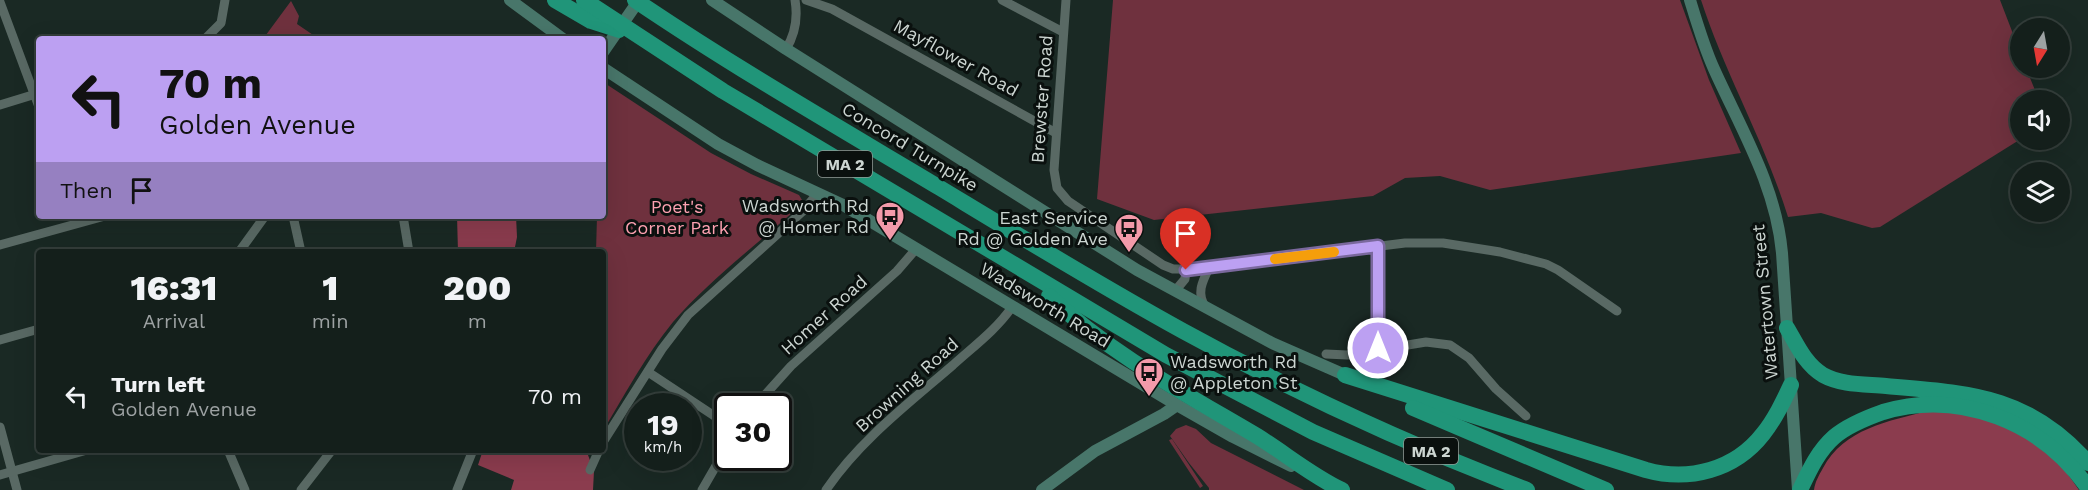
<!DOCTYPE html>
<style>
body{margin:0;font-family:"Work Sans",sans-serif;background:#1d2724;color:#f1f3f6;height:100vh;display:flex;flex-direction:column;font-size:22px;white-space:nowrap}
*{box-sizing:border-box;margin:0}
p{font-size:20px;color:#9da2a3}
.icon{flex:none;width:33px;height:33px;fill:none;stroke:currentColor;stroke-width:2;stroke-linecap:round;stroke-linejoin:round}
.map{position:relative;flex:1;overflow:hidden}
.sheet{position:absolute;left:36px;top:249px;width:570px;height:204px;display:flex;flex-direction:column;background:#141f1b;border-radius:6px;box-shadow:0 6px 24px #0002,0 0 0 2px #333d3a}
.sheet>*{flex:none}
.hud{position:absolute;left:36px;top:36px;width:570px;height:183px;border-radius:6px;box-shadow:0 6px 24px #0002,0 0 0 2px #333d3a;background:#bca0f2;color:#111;overflow:hidden}
.needle{width:39px;rotate:191deg}
.controls{position:absolute;left:2010px;top:18px;display:grid;gap:12px}
.controls a{display:grid;place-items:center;width:60px;height:60px;border-radius:50%;background:#141f1b;box-shadow:0 6px 24px #0002,0 0 0 2px #333d3a;font-size:30px}
.speed{position:absolute;left:624px;top:393px;display:flex;gap:12px;font-size:30px;font-weight:700;text-align:center}
.speed>*{display:grid;place-content:center;width:78px;height:78px;border-radius:50%;background:#141f1b;box-shadow:0 6px 24px #0002,0 0 0 2px #333d3a;line-height:1}
.speed small{font-size:15px;font-weight:400}
.speed .limit{border:3px solid #111;border-radius:9px;background:#fff;color:#111}
.pin{position:absolute;display:grid;place-items:center;width:51px;height:51px;color:#fff;margin:-62px -26px;border-radius:50% 50% 50% 0;rotate:-45deg;box-shadow:0 0 6px #0007}
.pin .icon{rotate:45deg}
.me{position:absolute;width:66px;margin:-33px;rotate:0deg;stroke-linejoin:round;filter:drop-shadow(0 0 4px #0008)}
.turn{display:flex;align-items:center;gap:21px;height:126px;padding:0 24px;font-size:27px}
.turn .icon{width:78px;height:78px;stroke-width:2.5}
.turn b{display:block;font-size:42px;line-height:51px}
.then{display:flex;align-items:center;height:57px;padding:0 24px;background:#0003;gap:12px;font-size:22px}
.eta{display:flex;justify-content:space-evenly;align-items:center;height:102px;text-align:center}
.eta b{font-size:36px;font-weight:800;line-height:42px}
ul{padding:0;list-style:none}
li{display:flex;align-items:center;gap:18px;height:90px;padding:0 24px}
li div{flex:1}
li b{display:block;font-size:22px}
li em{font-style:normal}
.map>svg:first-child{display:block}
.green{fill:#6f313e}
.forest{fill:#8b3c4e}
.lines{fill:none;stroke-linecap:round;stroke-linejoin:round}
.street{stroke:#596964;stroke-width:9}
.secondary{stroke:#48766a;stroke-width:12}
.highway{stroke:#209579;stroke-width:16}
.route-casing{stroke:#7a689d;stroke-width:15}
.route{stroke:#bca0f2;stroke-width:10}
.slow{stroke:#f59e0b;stroke-width:10}
.labels{text-anchor:middle;stroke-width:6;stroke-linejoin:round;paint-order:stroke}
.shield{fill:#0a100e;stroke:#929a96;stroke-width:1.5}
.shield-label{font-size:16px;font-weight:bold;fill:#ccd5d1}
.street-label{font-size:18px;fill:#ccd5d1;stroke:#0a100e}
.poi-label{font-size:18px;fill:#ccd5d1;stroke:#0a100e;text-anchor:end}
.park-label{font-size:18px;fill:#fda1b1;stroke:#0a100e}
</style>
<div class="map">
<svg width="2088" height="490" viewBox="0 0 2088 490">
<rect width="100%" height="100%" fill="#1a2924"/>
<g class="green">
<path d="M 1113,0 L 1680,0 L 1709,80 L 1741,153 L 1490,190 L 1440,176 L 1405,178 L 1373,196 L 1154,220 L 1097,199 Z"/>
<path d="M 1701,0 L 2000,0 L 2020,52 L 2020,68 L 2026,68 L 2039,100 L 2020,100 L 2020,140 L 2036,140 L 2016,142 L 1880,227 L 1872,228 L 1821,213 L 1788,217 C 1765,142 1725,74 1701,0 Z"/>
<path d="M 291,1 L 299,16 L 297,24 L 319,39 L 263,39 Z"/>
<path d="M 603,82 L 711,153 L 751,174 L 799,195 L 802,200 L 792,213 C 752,248 708,282 673,322 C 646,355 625,394 603,431 L 603,252 L 596,252 L 597,216 L 603,216 Z"/>
<path d="M 1186,425 L 1196,429 L 1211,443 L 1304,490 L 1209,490 L 1209,488 L 1189,463 L 1170,436 L 1176,429 Z"/>
<path d="M 1172,439 L 1203,486 L 1200,488 L 1170,442 L 1169,440 Z"/>
</g>
<g class="forest">
<path d="M 457,216 L 516,216 L 517,237 L 514,252 L 458,252 Z"/>
<path d="M 1928,411 L 1968,413 L 2011,429 L 2039,444 L 2065,470 L 2079,490 L 1814,490 C 1815,482 1819,475 1823,468 C 1844,429 1888,421 1928,411 Z"/>
<path d="M 483,450 L 591,450 L 588,455 L 594,471 L 593,490 L 511,490 L 514,480 L 478,465 Z"/>
</g>
<g class="lines">
<g class="street">
<path d="M 806,0 L 832,9 L 1056,133"/>
<path d="M 1002,0 L 1063,32"/>
<path d="M 1066,0 L 1054,170 L 1057,188 L 1068,201 L 1163,265 L 1173,269 L 1195,269 L 1405,243 L 1443,243 L 1500,252 L 1546,264 L 1558,270 L 1617,311"/>
<path d="M 0,2 L 39,107"/>
<path d="M 205,39 L 221,23 L 225,0"/>
<path d="M 786,49 C 796,33 798,18 795,0"/>
<path d="M 0,105 L 39,93"/>
<path d="M 293,216 L 301,252"/>
<path d="M 403,216 L 409,252"/>
<path d="M 0,245 L 105,216"/>
<path d="M 1378,246 L 1378,348"/>
<path d="M 239,252 L 265,216"/>
<path d="M 1175,291 L 1185,279 L 1186,270"/>
<path d="M 1206,308 C 1196,294 1202,282 1209,268"/>
<path d="M 0,340 L 39,329"/>
<path d="M 1326,354 L 1347,355 L 1426,342 L 1450,345 L 1469,358 L 1496,389 L 1526,416"/>
<path d="M 648,372 L 728,425"/>
<path d="M 755,406 L 791,366 L 897,271 L 916,249"/>
<path d="M 0,427 L 17,490"/>
<path d="M 603,442 L 662,349 L 688,315 L 802,212 L 818,193"/>
<path d="M 228,450 L 245,490"/>
<path d="M 590,470 L 599,450"/>
<path d="M 0,475 L 87,450"/>
<path d="M 301,490 L 332,450"/>
<path d="M 457,490 L 473,450"/>
<path d="M 702,490 L 728,445"/>
<path d="M 826,490 C 859,441 909,403 953,365 C 974,346 996,330 1012,307"/>
</g>
<g class="secondary">
<path d="M 510,0 L 563,39"/>
<path d="M 712,0 L 786,49 L 1137,270 L 1272,343 L 1345,375"/>
<path d="M 1690,0 C 1697,23 1704,47 1714,69 C 1741,129 1776,186 1782,253 L 1798,490"/>
<path d="M 603,52 L 639,0"/>
<path d="M 603,68 L 718,144 L 757,165 L 845,206 L 1177,405 L 1233,437 L 1291,466"/>
<path d="M 1042,490 L 1095,451 L 1164,414 L 1177,405"/>
</g>
<g class="highway">
<path d="M 555,0 L 591,21 L 619,30"/>
<path d="M 584,0 L 723,91 L 1166,355 L 1313,432 L 1447,490"/>
<path d="M 635,0 C 734,67 838,127 940,188 C 1021,237 1101,286 1183,331 C 1294,392 1409,445 1527,490"/>
<path d="M 1049,296 C 1110,354 1186,394 1257,436 C 1286,454 1312,476 1342,490"/>
<path d="M 1787,328 C 1797,345 1805,364 1823,375 C 1841,385 1865,384 1886,386 C 1969,393 2029,395 2088,463"/>
<path d="M 1345,375 L 1646,470 C 1689,482 1735,470 1763,434 C 1775,419 1783,402 1791,385"/>
<path d="M 1413,408 L 1606,490"/>
<path d="M 1800,490 C 1809,471 1818,451 1834,437 C 1848,425 1866,418 1883,412 C 1960,389 2043,422 2088,488"/>
</g>
</g>
<g class="lines">
<g class="route-casing">
<path id="route" d="M 1186,270 L 1378,246 L 1378,348"/>
</g>
<use href="#route" class="route"/>
<path class="slow" d="M 1275,259 L 1334,252"/>
</g>
<defs>
<g id="bus-pin" transform="scale(1.5)"><path d="M0 17L-7.5 6A9.5 9.5 0 1 1 7.5 6Z" fill="#f39aaa" stroke="#0a100e"/><path d="M-5-6H5V4H4V6H2V4H-2V6H-4V4H-5ZM-3.5-4V0h7V-4ZM-3.5 1.2v1.5H-2V1.2ZM2 1.2v1.5H3.5V1.2Z" fill="#111"/></g>
</defs>
<g fill-rule="evenodd">
<use href="#bus-pin" x="890" y="216"/>
<use href="#bus-pin" x="1129" y="228"/>
<use href="#bus-pin" x="1149" y="372"/>
</g>
<g class="labels">
<g class="shield">
<rect x="818" y="151" width="54" height="26" rx="4.5"/>
<rect x="1404" y="438" width="54" height="26" rx="4.5"/>
</g>
<g class="shield-label">
<text x="845" y="170">MA 2</text>
<text x="1431" y="457">MA 2</text>
</g>
<g class="street-label">
<text transform="translate(956 58) rotate(29)" y="6">Mayflower Road</text>
<text transform="translate(1042 99) rotate(-86)" y="6">Brewster Road</text>
<text transform="translate(910 147) rotate(31)" y="6">Concord Turnpike</text>
<text transform="translate(1765 302) rotate(-95)" y="6">Watertown Street</text>
<text transform="translate(1045 305) rotate(31)" y="6">Wadsworth Road</text>
<text transform="translate(824 315) rotate(-42)" y="6">Homer Road</text>
<text transform="translate(907 385) rotate(-42)" y="6">Browning Road</text>
</g>
<g class="poi-label">
<text x="869" y="212">Wadsworth Rd<tspan x="869" dy="21">@ Homer Rd</tspan></text>
<text x="1108" y="224">East Service<tspan x="1108" dy="21">Rd @ Golden Ave</tspan></text>
<text x="1170" y="368" text-anchor="start">Wadsworth Rd<tspan x="1170" dy="21">@ Appleton St</tspan></text>
</g>
<g class="park-label">
<text x="677" y="213">Poet's<tspan x="677" dy="21">Corner Park</tspan></text>
</g>
</g>
</svg>
<div class="controls">
<a><svg class="needle" viewBox="-14 -14 28 28"><path d="M0-13l5 13h-10z" fill="#e53935"/><path d="M0 13l5-13h-10z" fill="#9da2a3"/></svg></a>
<a><svg class="icon" aria-label="sound" viewBox="0 0 24 24"><path d="M4 9h4l5-4v14l-5-4H4zM17 9q2 3 0 6"/></svg></a>
<a><svg class="icon" aria-label="layers" viewBox="0 0 24 24"><path d="M12 4l9 5-9 5-9-5zM3 14l9 5 9-5"/></svg></a>
</div>
<div class="speed"><div>19<small>km/h</small></div><div class="limit">30</div></div>
<div class="pin" style="left:1186px;top:270px;background:#d93025"><svg class="icon" aria-label="arrive" viewBox="0 0 24 24"><path d="M6 21V4h12l-3 4 3 4H6"/></svg></div>
<svg class="me" style="left:1378px;top:348px" viewBox="-20 -20 40 40"><circle r="17" fill="#bca0f2" stroke="#fff" stroke-width="3"/><path d="M0-11L8 9 0 5-8 9z" fill="#fff"/></svg>
<div class="hud">
<div class="turn"><svg class="icon" aria-label="left" viewBox="0 0 24 24"><path d="M17 20v-9H6M10 6l-5 5 5 5"/></svg><div><b>70 m</b>Golden Avenue</div></div>
<div class="then">Then<svg class="icon" aria-label="arrive" viewBox="0 0 24 24"><path d="M6 21V4h12l-3 4 3 4H6"/></svg></div>
</div>
<section class="sheet">
<div class="eta">
<div><b>16:31</b><p>Arrival</p></div>
<div><b>1</b><p>min</p></div>
<div><b>200</b><p>m</p></div>
</div>
<ul>
<li><svg class="icon" aria-label="left" viewBox="0 0 24 24"><path d="M17 20v-9H6M10 6l-5 5 5 5"/></svg><div><b>Turn left</b><p>Golden Avenue</p></div><em>70 m</em></li>
</ul>
</section>
</div>
